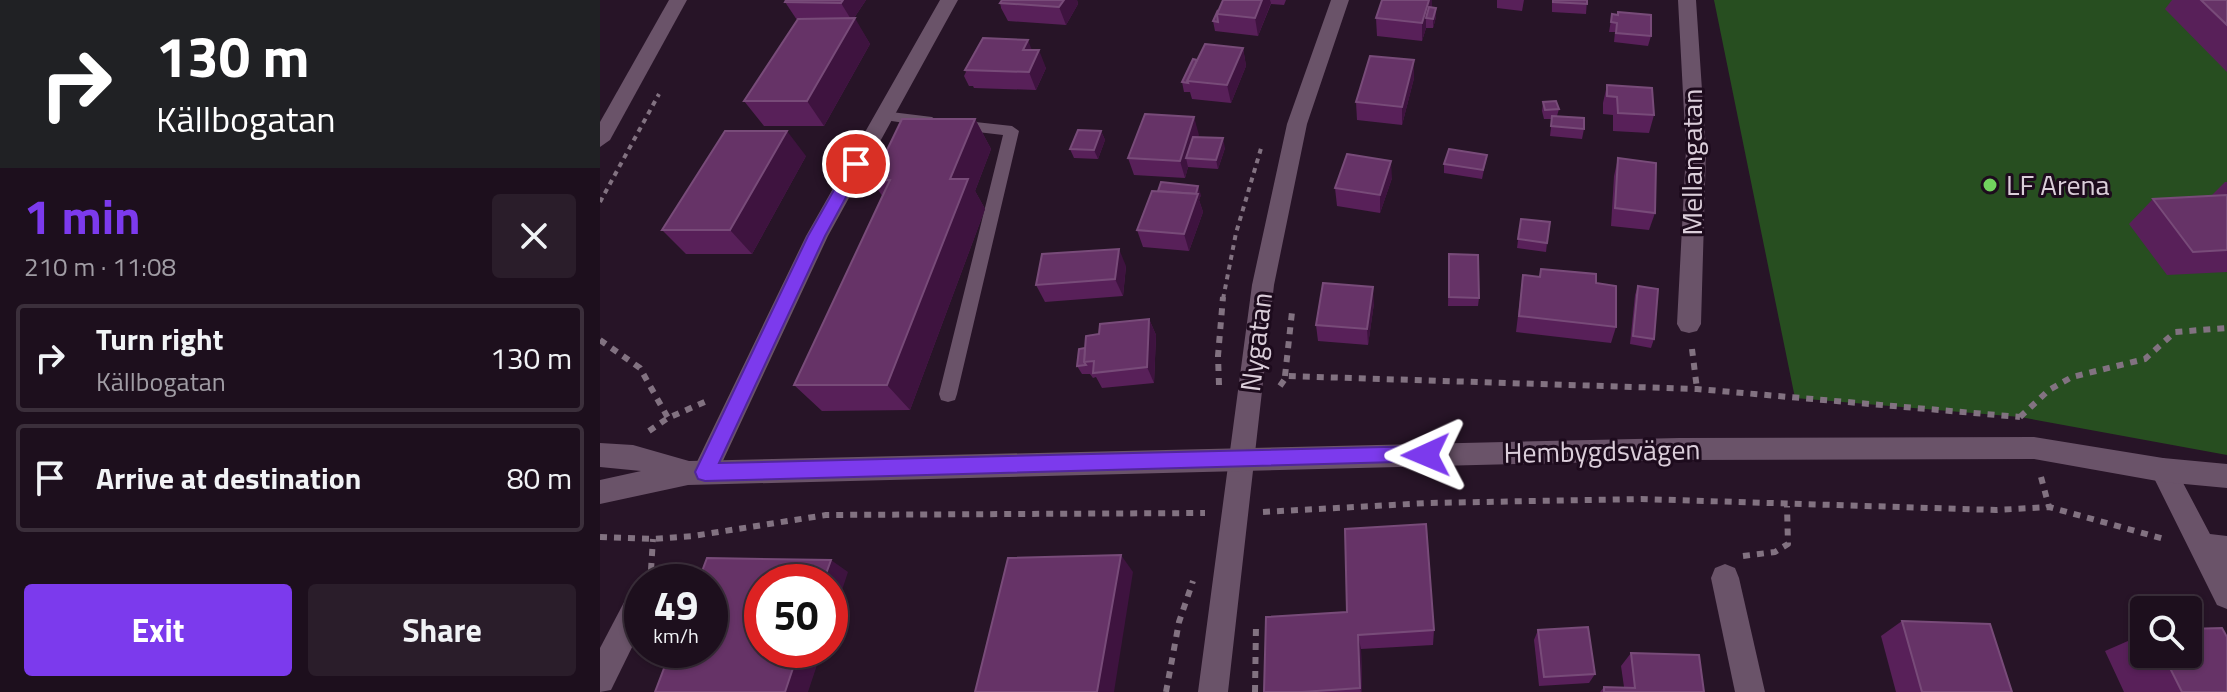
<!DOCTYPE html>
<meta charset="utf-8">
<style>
body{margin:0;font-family:"Titillium Web",sans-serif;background:#2a1d2a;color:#f1f3f6;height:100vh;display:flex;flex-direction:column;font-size:30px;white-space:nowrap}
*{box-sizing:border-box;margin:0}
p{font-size:26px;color:#a09ca4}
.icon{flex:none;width:44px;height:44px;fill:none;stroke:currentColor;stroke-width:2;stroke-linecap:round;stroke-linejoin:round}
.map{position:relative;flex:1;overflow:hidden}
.drawer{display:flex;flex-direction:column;background:#1d0f1d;width:600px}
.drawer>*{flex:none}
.guide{background:#202124;color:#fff;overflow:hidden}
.controls{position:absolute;left:1530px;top:596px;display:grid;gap:16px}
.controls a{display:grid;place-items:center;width:72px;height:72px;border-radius:8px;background:#1d0f1d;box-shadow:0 2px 6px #0004,0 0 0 2px #3b2f3b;font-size:40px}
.speed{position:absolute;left:24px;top:564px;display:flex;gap:16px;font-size:40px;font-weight:700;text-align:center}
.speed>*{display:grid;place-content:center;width:104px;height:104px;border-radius:50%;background:#1d0f1d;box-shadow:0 2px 6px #0004,0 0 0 2px #3b2f3b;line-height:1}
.speed small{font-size:20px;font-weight:400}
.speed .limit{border:12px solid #d22;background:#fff;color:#111}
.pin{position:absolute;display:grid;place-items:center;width:68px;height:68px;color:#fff;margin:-34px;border:4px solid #fff;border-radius:50%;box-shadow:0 2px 8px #0007}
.me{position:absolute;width:88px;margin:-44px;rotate:269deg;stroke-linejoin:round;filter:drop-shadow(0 0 6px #0008)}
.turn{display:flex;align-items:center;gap:28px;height:168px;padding:0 24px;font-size:36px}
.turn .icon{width:104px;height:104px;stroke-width:2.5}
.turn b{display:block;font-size:56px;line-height:68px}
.round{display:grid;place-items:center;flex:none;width:84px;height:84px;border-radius:8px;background:#2a1d2a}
.headline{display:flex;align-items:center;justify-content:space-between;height:136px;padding:0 24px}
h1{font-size:48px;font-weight:700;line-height:60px;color:#7c3aed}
.cta{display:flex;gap:16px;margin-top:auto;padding:16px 24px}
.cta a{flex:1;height:92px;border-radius:8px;background:#7c3aed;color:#fff;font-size:32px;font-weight:700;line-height:92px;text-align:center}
.cta a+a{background:#2a1d2a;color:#f1f3f6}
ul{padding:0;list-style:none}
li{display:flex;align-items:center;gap:24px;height:108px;margin:0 16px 12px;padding:0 8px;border:4px solid #3b2f3b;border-radius:8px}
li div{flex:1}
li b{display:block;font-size:30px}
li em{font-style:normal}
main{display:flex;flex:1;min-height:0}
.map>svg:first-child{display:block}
.green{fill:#274e20}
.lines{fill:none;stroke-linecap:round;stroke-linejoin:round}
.path-far1{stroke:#827281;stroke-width:4;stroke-dasharray:5 5;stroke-linecap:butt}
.path{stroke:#827281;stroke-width:6;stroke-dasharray:7 7;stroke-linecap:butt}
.lane{fill:#6a5369;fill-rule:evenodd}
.street{fill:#6a5369;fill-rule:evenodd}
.secondary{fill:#6a5369;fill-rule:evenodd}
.wall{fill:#582059}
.shaded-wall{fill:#3e133f}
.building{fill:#663367;stroke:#784b79;stroke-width:2}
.route{fill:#7c3aed;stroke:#51269a;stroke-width:2}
.poi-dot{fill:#71d25e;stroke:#1d0b1d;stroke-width:3}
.labels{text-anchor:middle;stroke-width:6;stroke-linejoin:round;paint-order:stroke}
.street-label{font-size:28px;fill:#dbceda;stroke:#1d0b1d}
.poi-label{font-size:28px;fill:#dbceda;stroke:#1d0b1d;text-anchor:start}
</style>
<main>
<section class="drawer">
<div class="guide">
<div class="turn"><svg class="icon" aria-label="right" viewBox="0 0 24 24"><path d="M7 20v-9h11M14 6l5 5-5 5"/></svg><div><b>130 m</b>Källbogatan</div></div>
</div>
<div class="headline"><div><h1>1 min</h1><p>210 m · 11:08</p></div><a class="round"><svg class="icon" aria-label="close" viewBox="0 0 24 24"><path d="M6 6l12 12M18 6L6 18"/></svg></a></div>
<ul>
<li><svg class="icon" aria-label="right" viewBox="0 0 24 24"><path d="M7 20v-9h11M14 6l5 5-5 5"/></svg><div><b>Turn right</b><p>Källbogatan</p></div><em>130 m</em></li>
<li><svg class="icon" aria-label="arrive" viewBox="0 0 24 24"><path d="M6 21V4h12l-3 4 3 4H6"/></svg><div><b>Arrive at destination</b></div><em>80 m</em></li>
</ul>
<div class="cta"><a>Exit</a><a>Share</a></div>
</section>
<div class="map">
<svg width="1627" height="692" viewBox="0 0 1627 692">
<rect width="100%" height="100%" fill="#271427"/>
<path class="green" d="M 1114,0 L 1627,0 L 1627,455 L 1420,417 L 1195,398 Z"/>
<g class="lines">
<g class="path-far1">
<path d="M 0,202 L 59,94"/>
<path d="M 623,299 L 636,233 L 662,145"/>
</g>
<g class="path">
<path d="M 0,340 L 40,368 L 68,418"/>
<path d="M 1092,349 L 1097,389"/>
<path d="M 685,376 L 692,312"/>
<path d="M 619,385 L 618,356 L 623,297"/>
<path d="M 680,386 L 687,376 L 1097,389 L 1420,417"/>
<path d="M 1420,417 L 1449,390 L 1472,377 L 1545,359 L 1575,332 L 1627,328"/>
<path d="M 49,431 L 68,418 L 107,401"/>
<path d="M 1441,477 L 1449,507"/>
<path d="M 663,512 L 828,503 L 1041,499 L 1396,510 L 1449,507 L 1564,539"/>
<path d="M 0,537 L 53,539 L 93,536 L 226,515 L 605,513"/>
<path d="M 1143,556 L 1175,552 L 1188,544 L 1187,506"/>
<path d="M 51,570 L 53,539"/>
<path d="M 566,692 L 579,622 L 593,581"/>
<path d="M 655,692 L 656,625"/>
</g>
<g class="lane">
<path d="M 283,111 L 332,117 L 339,122 L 332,127 L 278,119 L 276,116 Z"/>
<path d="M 357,120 L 412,126 L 419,131 L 357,394 L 355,400 L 348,402 L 341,400 L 339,394 L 403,135 L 352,129 L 350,125 Z"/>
</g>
<g class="street">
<path d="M 340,0 L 358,0 L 228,236 L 114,480 L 105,484 L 96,480 L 92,472 L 206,236 Z"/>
<path d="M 731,0 L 749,0 L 707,124 L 674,285 L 628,692 L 598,692 L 652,285 L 687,124 Z"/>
<path d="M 1078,0 L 1096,0 L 1106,150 L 1101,324 L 1097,331 L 1089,333 L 1081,331 L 1077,324 L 1086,150 Z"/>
<path d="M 1563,458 L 1572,462 L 1610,534 L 1627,536 L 1627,609 L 1617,605 L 1550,470 L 1554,462 Z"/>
<path d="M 1125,564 L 1135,568 L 1139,578 L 1165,692 L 1135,692 L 1111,578 L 1115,568 Z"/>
<path d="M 42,583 L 42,627 L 11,690 L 0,692 L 0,648 L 32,587 Z"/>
</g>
<g class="secondary">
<path d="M 69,0 L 87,0 L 10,140 L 0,147 L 0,122 Z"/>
<path d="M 1434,437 L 1563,458 L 1627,464 L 1627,488 L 1563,482 L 1434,459 L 1079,460 L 88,485 L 0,504 L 0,480 L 41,471 L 0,467 L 0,443 L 33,445 L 89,461 L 1079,438 Z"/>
</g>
</g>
<g class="wall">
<path d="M 266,0 L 254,18 L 270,44 L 224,126 L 164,126 L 144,101 L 197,20 L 185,2 Z"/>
<path d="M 477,0 L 478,4 L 466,25 L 408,21 L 401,8 L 401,7 L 400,3 Z"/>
<path d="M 623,0 L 686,0 L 684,5 L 671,4 L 658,36 L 615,31 L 613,21 Z"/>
<path d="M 782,0 L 832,0 L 831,7 L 836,8 L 836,17 L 833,28 L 826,28 L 822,41 L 777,36 L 776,18 Z"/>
<path d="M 897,0 L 924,0 L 922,11 L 897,8 Z"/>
<path d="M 952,0 L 987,0 L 986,14 L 952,12 Z"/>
<path d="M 1572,0 L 1627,0 L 1627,72 L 1565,9 Z"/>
<path d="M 1012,14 L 1051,36 L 1048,46 L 1014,42 L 1015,32 L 1009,32 Z"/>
<path d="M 643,48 L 646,66 L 631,103 L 592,99 L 590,92 L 584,92 L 582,82 L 597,60 Z"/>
<path d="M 432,50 L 446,68 L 436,90 L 374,88 L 373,86 L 369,86 L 364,76 L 366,72 L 365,70 Z"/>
<path d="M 814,60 L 814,78 L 802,125 L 757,120 L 756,102 Z"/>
<path d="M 1007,85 L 1054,115 L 1049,133 L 1013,131 L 1013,115 L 1003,114 L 1003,103 Z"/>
<path d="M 943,102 L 959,109 L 957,116 L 984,129 L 982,139 L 950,136 L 952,119 L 944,119 L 942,111 Z"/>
<path d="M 594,117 L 598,137 L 625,148 L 618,169 L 588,167 L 585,178 L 534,175 L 528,158 Z"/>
<path d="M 375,119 L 391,149 L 375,191 L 385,209 L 310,410 L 222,411 L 194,385 L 283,197 L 272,181 Z"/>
<path d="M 501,131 L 505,140 L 498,159 L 474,158 L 470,149 Z"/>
<path d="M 887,155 L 882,179 L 844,173 L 844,164 Z"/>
<path d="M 206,156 L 152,254 L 86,254 L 62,230 Z"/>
<path d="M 1018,158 L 1055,213 L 1049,230 L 1011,226 L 1014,176 Z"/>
<path d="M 792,178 L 780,213 L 737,206 L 735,188 Z"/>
<path d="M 1625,182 L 1627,182 L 1627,272 L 1567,275 L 1529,224 L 1553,199 L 1611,196 Z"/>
<path d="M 601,195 L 599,200 L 603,212 L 589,251 L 543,247 L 537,230 Z"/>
<path d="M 921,219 L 947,243 L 946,252 L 917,248 Z"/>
<path d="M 849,254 L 879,298 L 878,306 L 848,306 Z"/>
<path d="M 526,266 L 523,296 L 445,302 L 436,285 Z"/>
<path d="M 941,269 L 996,283 L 1016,327 L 1011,343 L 916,332 L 923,275 L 939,277 Z"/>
<path d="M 1038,286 L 1054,339 L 1051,348 L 1030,344 L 1035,295 Z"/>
<path d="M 774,303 L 768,345 L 718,341 L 716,325 Z"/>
<path d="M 549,319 L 556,335 L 554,383 L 502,388 L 496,377 L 493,378 L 490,374 L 482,374 L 477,366 L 485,348 L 499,334 Z"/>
<path d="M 747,612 L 834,630 L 833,645 L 761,649 L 762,692 L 664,692 Z"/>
<path d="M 1302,621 L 1412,692 L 1296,692 L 1281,636 Z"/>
<path d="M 938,630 L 995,674 L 989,683 L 939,686 L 934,640 Z"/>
<path d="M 1544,634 L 1544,654 L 1588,654 L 1627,692 L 1524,692 L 1505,651 Z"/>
<path d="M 1031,653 L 1104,692 L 1000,692 L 1004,687 L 1024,687 L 1021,666 Z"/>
</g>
<g class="shaded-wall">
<path d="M 243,0 L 266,0 L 252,21 L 241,3 Z"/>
<path d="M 464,0 L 477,0 L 478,4 L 466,25 L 459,7 Z"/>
<path d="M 662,0 L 670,0 L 671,3 L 658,36 L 655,18 Z"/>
<path d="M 829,0 L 832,0 L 832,7 L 826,18 L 826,28 L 822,41 L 822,23 Z"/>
<path d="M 836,8 L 836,17 L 833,28 L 833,19 Z"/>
<path d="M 255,18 L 270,44 L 224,126 L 207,101 Z"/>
<path d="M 428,40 L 435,58 L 439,50 L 446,68 L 436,90 L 429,72 L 423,50 Z"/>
<path d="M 643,48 L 646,66 L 631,103 L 627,85 Z"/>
<path d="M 814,60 L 814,78 L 802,125 L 802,107 Z"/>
<path d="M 594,117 L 599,135 L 591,159 L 586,158 L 588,167 L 585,178 L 580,161 Z"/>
<path d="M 375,119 L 391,149 L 375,191 L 385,209 L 310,410 L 287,385 L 350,179 Z"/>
<path d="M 187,131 L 206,156 L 152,254 L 130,230 Z"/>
<path d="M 501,131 L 505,140 L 498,159 L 494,150 Z"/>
<path d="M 623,138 L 625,148 L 618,169 L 616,160 Z"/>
<path d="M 791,161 L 792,178 L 780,213 L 780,195 Z"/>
<path d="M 598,186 L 601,195 L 599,200 L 603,212 L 589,251 L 584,234 Z"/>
<path d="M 519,249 L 526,266 L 523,296 L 515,279 Z"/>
<path d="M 773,287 L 774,303 L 768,345 L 767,329 Z"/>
<path d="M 549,319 L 556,335 L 554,383 L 547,367 Z"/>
<path d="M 521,555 L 533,572 L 514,692 L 497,692 Z"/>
<path d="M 231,560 L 248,572 L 230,626 L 230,582 L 223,582 Z"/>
<path d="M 758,635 L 761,649 L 762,692 L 761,692 L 760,688 Z"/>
<path d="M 199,650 L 222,650 L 208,692 L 185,692 Z"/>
</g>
<g class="building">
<path d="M 186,0 L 243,0 L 241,3 L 185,2 Z"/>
<path d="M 402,0 L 464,0 L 459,7 L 400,3 Z"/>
<path d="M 623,0 L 662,0 L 655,18 L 617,14 Z"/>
<path d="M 782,0 L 829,0 L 822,23 L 776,18 Z"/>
<path d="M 953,0 L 987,0 L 987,4 L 953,2 Z"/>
<path d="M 1601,0 L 1627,0 L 1627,25 Z"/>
<path d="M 829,7 L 836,8 L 833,19 L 826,18 Z"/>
<path d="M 618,10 L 617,14 L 618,22 L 613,21 Z"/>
<path d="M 1018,12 L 1051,15 L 1051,36 L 1016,33 L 1017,23 L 1011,22 L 1012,14 L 1018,15 Z"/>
<path d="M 255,18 L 207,101 L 144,101 L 198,19 Z"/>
<path d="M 383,38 L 428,40 L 423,50 L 439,50 L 429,72 L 365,70 Z"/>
<path d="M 605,44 L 643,48 L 627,85 L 587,81 Z"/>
<path d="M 770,56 L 814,60 L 802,107 L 756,102 Z"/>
<path d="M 593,59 L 597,60 L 587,81 L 588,83 L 582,82 Z"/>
<path d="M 1007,85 L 1052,88 L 1054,115 L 1018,113 L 1017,97 L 1007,96 Z"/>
<path d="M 956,101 L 959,109 L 945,110 L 943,102 Z"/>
<path d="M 545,114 L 594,117 L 580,161 L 528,158 Z"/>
<path d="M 952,116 L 984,118 L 984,129 L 951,126 Z"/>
<path d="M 302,119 L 375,119 L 350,179 L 368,179 L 287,385 L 194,385 L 290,180 L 272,181 Z"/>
<path d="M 478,130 L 501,131 L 494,150 L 470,149 Z"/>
<path d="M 125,131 L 187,131 L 130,230 L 62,230 Z"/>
<path d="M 593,137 L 623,138 L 616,160 L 586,158 Z"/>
<path d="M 849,149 L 887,155 L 883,170 L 844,164 Z"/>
<path d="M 747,154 L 791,161 L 780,195 L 735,188 Z"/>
<path d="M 1018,158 L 1056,163 L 1055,213 L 1015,208 Z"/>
<path d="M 561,182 L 598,186 L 596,194 L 558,191 Z"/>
<path d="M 552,191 L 598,194 L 584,234 L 537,230 Z"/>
<path d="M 1627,195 L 1627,250 L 1593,252 L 1553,199 Z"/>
<path d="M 921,219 L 950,222 L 947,243 L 918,239 Z"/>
<path d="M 519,249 L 515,279 L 436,285 L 442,254 Z"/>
<path d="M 849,254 L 878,255 L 879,298 L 849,297 Z"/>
<path d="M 941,269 L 996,274 L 996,283 L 1016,286 L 1016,327 L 919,316 L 923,275 L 940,277 Z"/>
<path d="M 723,283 L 773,287 L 767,329 L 716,325 Z"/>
<path d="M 1038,286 L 1058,289 L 1054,339 L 1033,336 Z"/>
<path d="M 549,319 L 547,367 L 493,373 L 494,361 L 484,362 L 486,336 L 499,334 L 500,324 Z"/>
<path d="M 485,348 L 484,362 L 486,365 L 477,366 L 479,349 Z"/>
<path d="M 826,524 L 834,630 L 758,635 L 760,688 L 702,692 L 664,692 L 666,617 L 747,612 L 745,529 Z"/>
<path d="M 521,555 L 497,692 L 375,692 L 408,558 Z"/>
<path d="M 107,558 L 231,560 L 223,582 L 162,582 L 162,650 L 199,650 L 185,692 L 55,692 L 71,650 L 110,650 L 110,582 L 98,582 Z"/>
<path d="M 1302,621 L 1390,624 L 1412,692 L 1322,692 Z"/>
<path d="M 988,627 L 995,674 L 944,677 L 938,630 Z"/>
<path d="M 1622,628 L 1627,637 L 1627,692 L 1582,692 L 1563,654 L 1588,654 L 1588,629 Z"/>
<path d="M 1031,653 L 1099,655 L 1104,692 L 1004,692 L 1004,687 L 1035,688 Z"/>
</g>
<path class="route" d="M 256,158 L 264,164 L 225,236 L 119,463 L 826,446 L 833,449 L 836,455 L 833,461 L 105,481 L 98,479 L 95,472 L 208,236 L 251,160 Z"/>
<circle class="poi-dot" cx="1390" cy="185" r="8"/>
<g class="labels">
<g class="street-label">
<text transform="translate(1092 162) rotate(-90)" y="10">Mellangatan</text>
<text transform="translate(656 342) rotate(-83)" y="10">Nygatan</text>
<text transform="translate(1002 451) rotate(-1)" y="10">Hembygdsvägen</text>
</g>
<g class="poi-label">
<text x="1406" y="195">LF Arena</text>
</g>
</g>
</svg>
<div class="controls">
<a><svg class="icon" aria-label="search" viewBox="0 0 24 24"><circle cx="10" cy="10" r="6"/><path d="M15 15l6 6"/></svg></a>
</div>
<div class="speed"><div>49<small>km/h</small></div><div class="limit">50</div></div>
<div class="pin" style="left:256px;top:164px;background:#d93025"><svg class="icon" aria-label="arrive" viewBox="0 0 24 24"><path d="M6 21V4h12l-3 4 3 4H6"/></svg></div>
<svg class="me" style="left:826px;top:455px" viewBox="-20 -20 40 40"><path d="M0-17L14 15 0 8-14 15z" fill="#7c3aed" stroke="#fff" stroke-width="4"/></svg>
</div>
</main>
